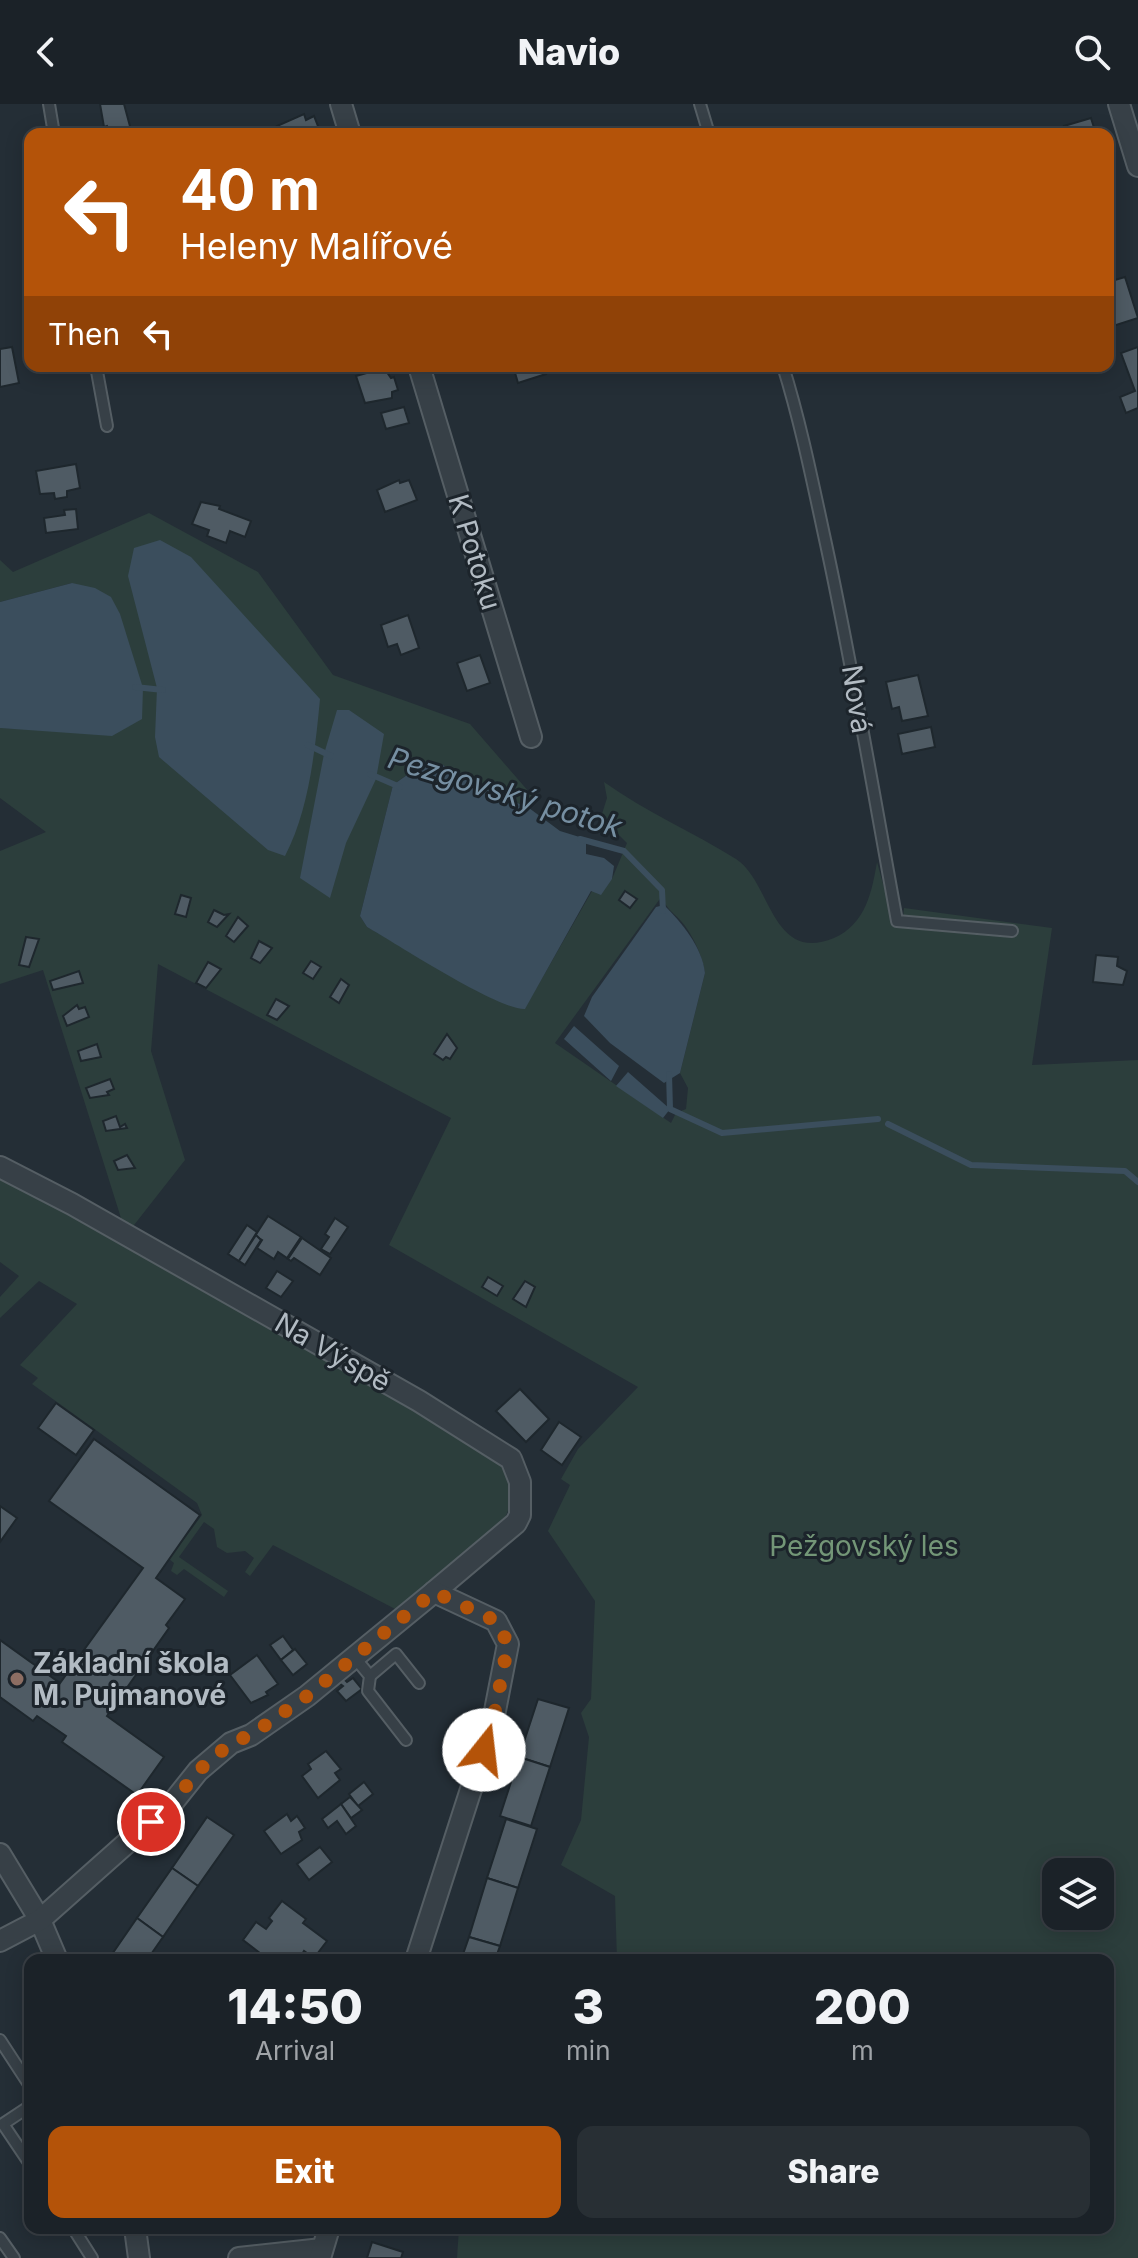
<!DOCTYPE html>
<meta charset="utf-8">
<style>
body{margin:0;font-family:Inter,sans-serif;background:#282f34;color:#f1f3f6;height:100vh;display:flex;flex-direction:column;font-size:30px;white-space:nowrap}
*{box-sizing:border-box;margin:0}
p{font-size:26px;color:#a0a4a8}
.icon{flex:none;width:44px;height:44px;fill:none;stroke:currentColor;stroke-width:2;stroke-linecap:round;stroke-linejoin:round}
.map{position:relative;flex:1;overflow:hidden}
.drawer{position:absolute;left:24px;top:1850px;width:1090px;height:280px;display:flex;flex-direction:column;background:#1b2228;border-radius:16px;box-shadow:0 4px 20px #0003,0 0 0 2px #393f45}
.drawer>*{flex:none}
.banner{position:absolute;left:24px;top:24px;width:1090px;height:244px;border-radius:16px;box-shadow:0 4px 20px #0003,0 0 0 2px #393f45;background:#b45309;color:#fff;overflow:hidden}
.controls{position:absolute;left:1042px;top:1754px;display:grid;gap:16px}
.controls a{display:grid;place-items:center;width:72px;height:72px;border-radius:16px;background:#1b2228;box-shadow:0 4px 20px #0003,0 0 0 2px #393f45;font-size:40px}
.pin{position:absolute;display:grid;place-items:center;width:68px;height:68px;color:#fff;margin:-34px;border:4px solid #fff;border-radius:50%;box-shadow:0 2px 8px #0007}
.me{position:absolute;width:88px;margin:-44px;rotate:16deg;stroke-linejoin:round;filter:drop-shadow(0 0 6px #0008)}
.turn{display:flex;align-items:center;gap:28px;height:168px;padding:0 24px;font-size:36px}
.turn .icon{width:104px;height:104px;stroke-width:2.5}
.turn b{display:block;font-size:56px;line-height:68px}
.then{display:flex;align-items:center;height:76px;padding:0 24px;background:#0003;gap:16px;font-size:30px}
.eta{display:flex;justify-content:space-evenly;align-items:center;height:136px;text-align:center}
.eta b{font-size:48px;font-weight:800;line-height:56px}
.primary-button{display:flex;gap:16px;margin-top:auto;padding:16px 24px}
.primary-button a{flex:1;height:92px;border-radius:16px;background:#b45309;color:#fff;font-size:32px;font-weight:800;line-height:92px;text-align:center}
.primary-button a+a{background:#282f34;color:#f1f3f6}
header{display:flex;justify-content:space-between;align-items:center;height:104px;padding:0 24px;background:#1b2228;font-size:36px;font-weight:800}
.map>svg:first-child{display:block}
.green{fill:#2c3e3c;fill-rule:evenodd}
.water{fill:#3b4e5d}
.lines{fill:none;stroke-linecap:round;stroke-linejoin:round}
.stream{stroke:#3b4e5d;stroke-width:6}
.building{fill:#4f5b64;stroke:#1e272d;stroke-width:2}
.service-casing{stroke:#555e64;stroke-width:14}
.minor-casing{stroke:#555e64;stroke-width:24}
.service{stroke:#374047;stroke-width:10}
.minor{stroke:#374047;stroke-width:20}
.route{stroke:#b45309;stroke-width:14;stroke-dasharray:0 25.2}
.education-dot{fill:#8d6e63;stroke:#1c242b;stroke-width:3}
.labels{text-anchor:middle;stroke-width:6;stroke-linejoin:round;paint-order:stroke}
.street-label{font-size:28px;fill:#b2bbc3;stroke:#1c242b}
.park-label{font-size:28px;fill:#739677;stroke:#1c242b}
.poi-label{font-size:28px;font-weight:bold;fill:#b2bbc3;stroke:#1c242b;text-anchor:start}
.water-label{font-size:30px;font-style:italic;fill:#768fa2;stroke:#1c242b}
</style>
<header><svg class="icon" aria-label="back" viewBox="0 0 24 24"><path d="M15 5l-7 7 7 7"/></svg>Navio<svg class="icon" aria-label="search" viewBox="0 0 24 24"><circle cx="10" cy="10" r="6"/><path d="M15 15l6 6"/></svg></header>
<div class="map">
<svg width="1138" height="2154" viewBox="0 0 1138 2154">
<rect width="100%" height="100%" fill="#242e36"/>
<path class="green" d="M 149,409 L 258,468 L 333,571 L 470,620 L 536,696 L 529,704 L 464,675 L 443,661 L 424,658 L 393,681 L 360,812 L 367,823 L 492,894 L 525,904 L 592,787 L 612,775 L 627,739 L 601,713 L 607,694 L 604,678 C 646,708 693,728 736,755 C 771,777 771,860 834,834 C 866,820 872,787 877,758 L 893,816 L 903,815 L 904,804 L 1052,824 L 1032,961 L 1138,956 L 1138,2154 L 457,2154 L 459,2124 L 1108,2124 L 1108,1856 L 617,1856 L 615,1792 L 561,1761 L 581,1716 L 589,1633 L 581,1609 L 591,1595 L 595,1497 L 548,1427 L 570,1381 L 561,1375 L 578,1345 L 638,1283 L 389,1141 L 451,1014 L 158,860 L 151,947 L 185,1056 L 127,1130 L 481,1337 L 520,1378 L 500,1426 L 397,1506 L 273,1441 L 250,1472 L 245,1468 L 254,1454 L 245,1447 L 227,1449 L 217,1443 L 214,1425 L 204,1418 L 179,1453 L 228,1487 L 224,1493 L 184,1465 L 177,1471 L 171,1467 L 174,1459 L 169,1455 L 202,1411 L 197,1399 L 32,1280 L 38,1274 L 20,1261 L 77,1200 L 39,1177 L 0,1214 L 0,1193 L 19,1172 L 0,1158 L 0,1063 L 126,1130 L 43,866 L 0,880 L 0,747 L 46,728 L 0,694 L 0,624 L 32,625 L 72,479 L 0,498 L 0,456 L 13,468 ZM 662,792 C 665,804 673,808 681,817 C 692,829 703,853 705,869 L 680,969 L 688,984 L 686,1005 L 676,1009 L 671,1019 L 555,939 ZM 1056,1768 L 1100,1768 L 1100,1812 L 1056,1812 Z"/>
<g class="water">
<path d="M 160,436 L 191,453 L 320,595 C 315,647 309,706 285,752 L 268,746 L 159,653 L 155,633 L 157,584 L 128,472 L 134,444 Z"/>
<path d="M 72,479 L 95,484 L 111,493 L 120,510 L 143,584 L 142,615 L 112,632 L 0,624 L 0,498 Z"/>
<path d="M 337,606 L 349,606 L 384,630 L 376,675 L 346,739 L 330,794 L 300,774 L 324,650 Z"/>
<path d="M 425,658 L 443,661 L 464,675 L 529,704 L 560,727 L 586,735 L 586,750 L 604,754 L 614,762 L 612,775 L 601,791 L 591,787 L 525,905 C 498,906 397,840 367,823 L 360,812 L 393,681 Z"/>
<path d="M 664,801 C 682,819 702,843 705,869 L 680,969 L 664,979 L 610,939 L 584,912 L 592,893 L 656,803 Z"/>
<path d="M 574,922 L 619,962 L 611,977 L 564,935 Z"/>
<path d="M 628,968 L 670,1005 L 663,1014 L 616,982 Z"/>
</g>
<g class="lines">
<g class="stream">
<path d="M 135,583 L 163,586"/>
<path d="M 308,641 L 331,652"/>
<path d="M 370,670 L 400,683"/>
<path d="M 580,735 L 624,747 L 662,786 L 663,807"/>
<path d="M 669,970 L 670,1005 L 722,1029 L 878,1015"/>
<path d="M 888,1020 L 971,1061 L 1125,1067 L 1138,1078"/>
</g>
</g>
<g class="building">
<path d="M 100,0 L 124,0 L 131,26 L 109,30 L 107,22 L 104,23 Z"/>
<path d="M 304,10 L 306,16 L 314,12 L 321,30 L 280,30 L 277,22 Z"/>
<path d="M 1091,14 L 1096,30 L 1066,30 L 1064,22 Z"/>
<path d="M 1125,173 L 1138,214 L 1110,223 L 1108,178 Z"/>
<path d="M 12,243 L 19,279 L 0,283 L 0,245 Z"/>
<path d="M 1138,243 L 1138,304 L 1126,309 L 1120,293 L 1135,287 L 1121,249 Z"/>
<path d="M 513,262 L 543,262 L 546,270 L 518,279 Z"/>
<path d="M 384,264 L 391,274 L 394,273 L 398,286 L 392,288 L 392,294 L 365,299 L 356,272 Z"/>
<path d="M 404,303 L 409,319 L 386,325 L 381,309 Z"/>
<path d="M 76,360 L 80,384 L 67,387 L 67,393 L 55,395 L 54,389 L 40,390 L 36,367 Z"/>
<path d="M 399,376 L 400,379 L 409,376 L 417,396 L 385,408 L 377,386 Z"/>
<path d="M 201,398 L 220,402 L 219,405 L 251,417 L 245,433 L 230,427 L 226,439 L 207,432 L 209,426 L 192,420 Z"/>
<path d="M 76,405 L 78,425 L 46,429 L 44,414 L 65,411 L 64,406 Z"/>
<path d="M 408,511 L 419,544 L 401,551 L 397,540 L 388,543 L 381,521 Z"/>
<path d="M 480,551 L 490,579 L 467,587 L 457,559 Z"/>
<path d="M 918,571 L 928,612 L 902,617 L 899,603 L 892,605 L 886,578 Z"/>
<path d="M 931,623 L 935,643 L 902,650 L 898,630 Z"/>
<path d="M 625,787 L 637,795 L 630,804 L 619,796 Z"/>
<path d="M 181,791 L 191,794 L 186,813 L 175,810 Z"/>
<path d="M 214,806 L 224,811 L 229,810 L 217,823 L 208,818 Z"/>
<path d="M 238,813 L 248,822 L 234,838 L 226,832 Z"/>
<path d="M 26,833 L 39,835 L 29,863 L 19,861 Z"/>
<path d="M 259,837 L 272,844 L 260,859 L 251,854 Z"/>
<path d="M 1096,851 L 1118,853 L 1117,862 L 1127,867 L 1123,881 L 1093,878 Z"/>
<path d="M 311,857 L 321,863 L 313,875 L 303,869 Z"/>
<path d="M 208,858 L 221,865 L 206,884 L 196,879 Z"/>
<path d="M 79,867 L 83,879 L 53,886 L 50,877 Z"/>
<path d="M 341,875 L 349,881 L 339,899 L 330,893 Z"/>
<path d="M 276,895 L 289,902 L 277,916 L 267,911 Z"/>
<path d="M 77,901 L 79,905 L 85,903 L 89,913 L 67,922 L 63,912 Z"/>
<path d="M 447,930 L 457,944 L 450,955 L 446,953 L 443,956 L 434,950 Z"/>
<path d="M 97,940 L 101,953 L 81,957 L 78,947 Z"/>
<path d="M 110,975 L 114,985 L 107,988 L 109,991 L 90,994 L 86,984 Z"/>
<path d="M 116,1012 L 120,1023 L 125,1020 L 127,1024 L 106,1027 L 103,1017 Z"/>
<path d="M 127,1051 L 135,1064 L 118,1066 L 114,1057 Z"/>
<path d="M 268,1112 L 301,1133 L 287,1154 L 278,1148 L 274,1155 L 257,1144 L 262,1136 L 255,1132 Z"/>
<path d="M 335,1114 L 348,1123 L 330,1150 L 321,1145 L 329,1133 L 325,1130 Z"/>
<path d="M 247,1121 L 257,1128 L 239,1157 L 228,1150 Z"/>
<path d="M 256,1131 L 261,1136 L 245,1161 L 239,1157 Z"/>
<path d="M 302,1134 L 331,1154 L 320,1171 L 294,1154 L 291,1157 L 288,1155 Z"/>
<path d="M 277,1167 L 293,1177 L 281,1193 L 266,1184 Z"/>
<path d="M 488,1173 L 503,1182 L 497,1192 L 482,1183 Z"/>
<path d="M 525,1177 L 535,1183 L 526,1203 L 513,1195 Z"/>
<path d="M 520,1285 L 549,1315 L 526,1338 L 496,1307 Z"/>
<path d="M 56,1299 L 94,1326 L 76,1351 L 38,1324 Z"/>
<path d="M 559,1318 L 581,1333 L 562,1361 L 541,1346 Z"/>
<path d="M 94,1335 L 200,1411 L 156,1474 L 185,1495 L 166,1521 L 169,1524 L 107,1612 L 164,1653 L 137,1691 L 62,1638 L 66,1632 L 37,1612 L 33,1617 L 0,1593 L 0,1536 L 60,1579 L 143,1464 L 49,1397 Z"/>
<path d="M 0,1402 L 17,1414 L 0,1438 Z"/>
<path d="M 283,1532 L 293,1546 L 281,1556 L 270,1541 Z"/>
<path d="M 295,1545 L 307,1560 L 293,1571 L 281,1556 Z"/>
<path d="M 257,1551 L 278,1580 L 266,1588 L 268,1591 L 251,1599 L 230,1571 Z"/>
<path d="M 353,1574 L 362,1585 L 346,1597 L 337,1587 L 343,1582 L 339,1579 L 344,1575 L 347,1578 Z"/>
<path d="M 538,1595 L 569,1604 L 550,1663 L 519,1653 Z"/>
<path d="M 326,1647 L 341,1665 L 335,1669 L 340,1676 L 318,1694 L 302,1672 L 311,1665 L 308,1660 Z"/>
<path d="M 519,1653 L 550,1663 L 531,1722 L 500,1712 Z"/>
<path d="M 364,1678 L 373,1690 L 358,1702 L 349,1690 Z"/>
<path d="M 350,1693 L 362,1706 L 351,1714 L 341,1700 Z"/>
<path d="M 341,1700 L 356,1722 L 346,1730 L 337,1717 L 328,1724 L 322,1715 Z"/>
<path d="M 287,1710 L 291,1717 L 297,1712 L 305,1724 L 299,1728 L 302,1736 L 281,1750 L 264,1727 Z"/>
<path d="M 207,1713 L 234,1731 L 198,1782 L 172,1764 Z"/>
<path d="M 506,1715 L 537,1725 L 518,1784 L 487,1774 Z"/>
<path d="M 320,1743 L 332,1758 L 309,1776 L 297,1760 Z"/>
<path d="M 172,1764 L 198,1782 L 163,1833 L 137,1814 Z"/>
<path d="M 487,1774 L 518,1784 L 500,1842 L 469,1833 Z"/>
<path d="M 282,1797 L 306,1815 L 303,1819 L 327,1837 L 314,1854 L 304,1847 L 301,1852 L 303,1856 L 269,1856 L 243,1836 L 256,1818 L 266,1825 L 272,1817 L 269,1814 Z"/>
<path d="M 137,1814 L 163,1833 L 147,1856 L 108,1856 Z"/>
<path d="M 469,1833 L 500,1842 L 495,1856 L 461,1856 Z"/>
<path d="M 372,2138 L 403,2148 L 401,2154 L 367,2154 Z"/>
</g>
<g class="lines">
<g class="service-casing">
<g id="service">
<path d="M 49,0 L 54,30"/>
<path d="M 700,0 L 709,30"/>
<path d="M 96,262 L 107,322"/>
<path d="M 783,262 C 801,320 813,380 826,440 C 853,565 874,691 897,817 L 1012,827"/>
<path d="M 355,1554 L 370,1572 L 368,1587 L 406,1636"/>
<path d="M 370,1572 L 396,1550 L 419,1579"/>
<path d="M 0,1936 L 30,1982"/>
<path d="M 30,2002 L 3,2020 L 30,2060"/>
<path d="M 73,2124 L 92,2154"/>
<path d="M 0,2134 L 14,2154"/>
</g>
</g>
<g class="minor-casing">
<g id="minor">
<path d="M 341,0 L 350,30"/>
<path d="M 1119,0 L 1138,62"/>
<path d="M 419,262 L 531,633"/>
<path d="M 0,1063 L 72,1100 L 419,1297 L 511,1355 L 520,1378 L 520,1411 L 516,1419 L 434,1488"/>
<path d="M 0,1750 L 40,1816 L 57,1856"/>
<path d="M 0,1837 L 40,1816 L 174,1697 L 198,1667 L 231,1639 L 251,1631 L 307,1592 L 434,1488 L 496,1517 L 508,1540 L 493,1617 L 416,1856"/>
<path d="M 135,2124 L 139,2154"/>
<path d="M 239,2154 L 322,2145"/>
<path d="M 320,2154 L 329,2124"/>
</g>
</g>
<use href="#service" class="service"/>
<use href="#minor" class="minor"/>
</g>
<g class="lines">
<path class="route" d="M 151,1718 L 174,1697 L 198,1667 L 231,1639 L 251,1631 L 307,1592 L 434,1488 L 496,1517 L 508,1540 L 493,1617 L 484,1646"/>
</g>
<circle class="education-dot" cx="17" cy="1575" r="8"/>
<g class="labels">
<g class="street-label">
<text transform="translate(475 448) rotate(73)" y="10">K Potoku</text>
<text transform="translate(857 595) rotate(81)" y="10">Nová</text>
<text transform="translate(333 1248) rotate(30)" y="10">Na Výspě</text>
</g>
<g class="park-label">
<text x="864" y="1452">Pežgovský les</text>
</g>
<g class="poi-label">
<text x="33" y="1569">Základní škola<tspan x="33" dy="32">M. Pujmanové</tspan></text>
</g>
<g class="water-label">
<text transform="translate(505 689) rotate(17)" y="10">Pezgovský potok</text>
</g>
</g>
</svg>
<div class="controls">
<a><svg class="icon" aria-label="layers" viewBox="0 0 24 24"><path d="M12 4l9 5-9 5-9-5zM3 14l9 5 9-5"/></svg></a>
</div>
<div class="pin" style="left:151px;top:1718px;background:#d93025"><svg class="icon" aria-label="arrive" viewBox="0 0 24 24"><path d="M6 21V4h12l-3 4 3 4H6"/></svg></div>
<svg class="me" style="left:484px;top:1646px" viewBox="-20 -20 40 40"><circle r="19" fill="#fff"/><path d="M0-13L10 11 0 6-10 11z" fill="#b45309"/></svg>
<div class="banner">
<div class="turn"><svg class="icon" aria-label="left" viewBox="0 0 24 24"><path d="M17 20v-9H6M10 6l-5 5 5 5"/></svg><div><b>40 m</b>Heleny Malířové</div></div>
<div class="then">Then<svg class="icon" aria-label="left" viewBox="0 0 24 24"><path d="M17 20v-9H6M10 6l-5 5 5 5"/></svg></div>
</div>
<section class="drawer">
<div class="eta">
<div><b>14:50</b><p>Arrival</p></div>
<div><b>3</b><p>min</p></div>
<div><b>200</b><p>m</p></div>
</div>
<div class="primary-button"><a>Exit</a><a>Share</a></div>
</section>
</div>
